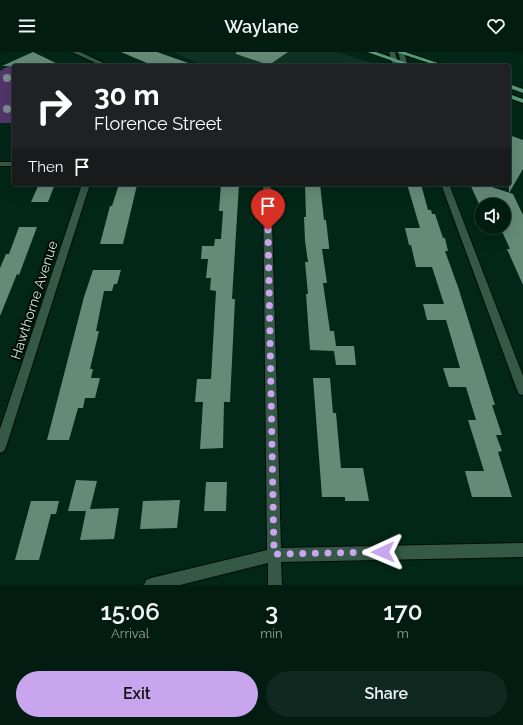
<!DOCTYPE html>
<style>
body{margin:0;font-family:Raleway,sans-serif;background:#102920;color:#f1f3f6;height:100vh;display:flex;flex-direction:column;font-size:15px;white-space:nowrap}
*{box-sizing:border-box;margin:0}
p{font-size:13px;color:#96a19f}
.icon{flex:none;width:22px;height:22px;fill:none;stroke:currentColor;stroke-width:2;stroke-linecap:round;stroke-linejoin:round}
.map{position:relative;height:533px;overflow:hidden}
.drawer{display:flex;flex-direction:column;background:#021c12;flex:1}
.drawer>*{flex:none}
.guide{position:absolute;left:12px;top:12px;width:499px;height:122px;border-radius:4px;box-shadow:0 4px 16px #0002,0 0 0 1px #233a32;background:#202124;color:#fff;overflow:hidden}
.tools{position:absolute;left:475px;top:146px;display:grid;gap:8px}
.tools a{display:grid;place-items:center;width:36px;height:36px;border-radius:50%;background:#021c12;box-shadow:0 4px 16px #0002,0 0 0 1px #233a32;font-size:20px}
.pin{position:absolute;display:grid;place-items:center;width:34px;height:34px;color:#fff;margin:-41px -17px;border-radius:50% 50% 50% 0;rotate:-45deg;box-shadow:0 0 4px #0007}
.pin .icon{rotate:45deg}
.me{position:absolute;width:44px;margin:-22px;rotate:269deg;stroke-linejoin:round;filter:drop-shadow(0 0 3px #0008)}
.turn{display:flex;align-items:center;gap:14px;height:84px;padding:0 16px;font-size:18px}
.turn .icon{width:52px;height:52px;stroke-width:2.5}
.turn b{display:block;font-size:28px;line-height:34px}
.then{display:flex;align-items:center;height:38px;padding:0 16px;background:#0003;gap:8px;font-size:15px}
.eta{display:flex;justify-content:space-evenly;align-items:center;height:68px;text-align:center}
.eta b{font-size:24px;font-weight:600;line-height:28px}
.action{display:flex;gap:8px;margin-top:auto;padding:8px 16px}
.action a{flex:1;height:46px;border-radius:24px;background:#c9a5ee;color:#111;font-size:16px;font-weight:600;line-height:46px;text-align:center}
.action a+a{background:#102920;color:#f1f3f6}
header{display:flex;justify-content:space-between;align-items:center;height:52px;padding:0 16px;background:#021c12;font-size:18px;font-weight:600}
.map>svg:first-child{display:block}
.built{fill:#103224}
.green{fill:#51356c}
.building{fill:#658a78}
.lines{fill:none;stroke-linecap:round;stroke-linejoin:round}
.street-casing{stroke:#000e05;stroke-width:2}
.secondary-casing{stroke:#000e05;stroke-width:2}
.primary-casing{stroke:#000e05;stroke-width:2}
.street{fill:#355847;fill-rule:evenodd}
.secondary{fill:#355847;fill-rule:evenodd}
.primary{fill:#519c7b;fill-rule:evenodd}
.tree{fill:#7f8b8f}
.route{stroke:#c9a5ee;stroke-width:7;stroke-dasharray:0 12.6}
.labels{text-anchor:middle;stroke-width:4;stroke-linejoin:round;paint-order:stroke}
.street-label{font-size:14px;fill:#cee2d8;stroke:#010c06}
</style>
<header><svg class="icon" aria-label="menu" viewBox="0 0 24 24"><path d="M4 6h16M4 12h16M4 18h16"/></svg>Waylane<svg class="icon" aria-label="heart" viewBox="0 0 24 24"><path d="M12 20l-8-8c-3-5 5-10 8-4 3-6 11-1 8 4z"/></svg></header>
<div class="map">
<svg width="523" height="533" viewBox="0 0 523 533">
<rect width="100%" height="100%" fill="#022618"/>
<path class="built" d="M 172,0 L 337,0 L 382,14 L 205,14 Z"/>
<path class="green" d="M 10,13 L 14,14 L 14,71 L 0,71 L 0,19 Z"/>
<g class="building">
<path d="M 33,0 L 62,14 L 2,14 Z"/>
<path d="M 121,0 L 157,0 L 191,12 L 191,14 L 154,14 Z"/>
<path d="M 236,0 L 288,0 L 269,13 L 236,2 Z"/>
<path d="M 509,83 L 523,88 L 523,117 L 509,141 Z"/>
<path d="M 39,132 L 55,132 L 48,150 L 31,150 Z"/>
<path d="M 119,132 L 137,133 L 123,192 L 100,192 L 110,154 L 112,154 Z"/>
<path d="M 221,132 L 239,132 L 232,247 L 235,247 L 230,350 L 224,350 L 223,396 L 200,397 L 203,350 L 195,350 L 197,327 L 211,327 L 216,239 L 210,238 L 211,226 L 206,226 L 208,207 L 201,207 L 202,194 L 214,194 L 215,187 L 221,187 L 223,159 L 219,159 Z"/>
<path d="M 305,132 L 320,132 L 324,168 L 326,168 L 329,194 L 329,197 L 322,197 L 327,231 L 323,231 L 330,279 L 334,279 L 336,294 L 354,294 L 356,313 L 336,313 L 334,299 L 310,298 L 306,242 L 308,242 L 305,210 L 308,210 L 305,189 L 304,165 L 306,165 Z"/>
<path d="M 407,132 L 421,132 L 428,158 L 431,158 L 432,162 L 435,162 L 443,186 L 445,186 L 448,199 L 445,199 L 458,235 L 495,353 L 492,353 L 502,383 L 496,383 L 502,399 L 498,400 L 512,445 L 472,445 L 465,419 L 484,419 L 468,368 L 476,368 L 466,335 L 449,335 L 443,316 L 460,316 L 446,268 L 427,268 L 423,252 L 444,252 L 432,215 L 416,215 L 411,193 L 409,193 L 405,176 L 420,176 Z"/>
<path d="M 470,132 L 483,132 L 513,142 L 523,163 L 523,233 L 507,197 L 510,197 L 500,175 L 504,175 L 504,153 L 479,152 Z"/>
<path d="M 19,175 L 37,175 L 19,223 L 17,222 L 0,264 L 0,216 L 6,202 L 9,202 Z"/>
<path d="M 93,218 L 121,218 L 117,232 L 114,232 L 112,239 L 104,239 L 96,279 L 99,279 L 90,317 L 93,317 L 91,326 L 100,326 L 95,346 L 85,346 L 83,356 L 78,356 L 69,388 L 47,388 L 84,245 Z"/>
<path d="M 313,326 L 330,326 L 333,361 L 336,361 L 341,416 L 363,416 L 369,449 L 345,449 L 345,445 L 322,445 Z"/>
<path d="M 76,428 L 97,429 L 90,457 L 119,456 L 114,487 L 80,488 L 86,459 L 68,459 Z"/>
<path d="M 206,430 L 227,430 L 226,459 L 204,459 Z"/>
<path d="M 180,448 L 177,476 L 140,477 L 143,449 Z"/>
<path d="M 31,449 L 59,449 L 56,462 L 51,462 L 39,508 L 15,508 Z"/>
</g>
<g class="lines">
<g class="street-casing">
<g id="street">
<path d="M 72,0 L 80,0 L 110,14 L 102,14 Z"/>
<rect x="0" y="110" width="14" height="4"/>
<path d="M 82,132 L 90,132 L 6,395 L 4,399 L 0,401 L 0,377 Z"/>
<path d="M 263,132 L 271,132 L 281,496 L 523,491 L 523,505 L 281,510 L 282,533 L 268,533 L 268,511 L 180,533 L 144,533 L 146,528 L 151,526 L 267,498 Z"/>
</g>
</g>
<g class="secondary-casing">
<g id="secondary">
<path d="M 389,0 L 395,0 L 399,14 L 393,14 Z"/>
<path d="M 398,0 L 404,0 L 408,14 L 402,14 Z"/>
<path d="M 441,132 L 449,132 L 523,324 L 523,343 L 519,342 L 517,338 Z"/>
</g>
</g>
<g class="primary-casing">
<g id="primary">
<path d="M 367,0 L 376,0 L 416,14 L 407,14 Z"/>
<path d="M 396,0 L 405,0 L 447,14 L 438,14 Z"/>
<path d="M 509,32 L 523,37 L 523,41 L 509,36 Z"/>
<path d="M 509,42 L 523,47 L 523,51 L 509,46 Z"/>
</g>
</g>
<use href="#street" class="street"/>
<use href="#secondary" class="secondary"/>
<use href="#primary" class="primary"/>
</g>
<g class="tree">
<circle cx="7" cy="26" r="4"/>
<circle cx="7" cy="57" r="4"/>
</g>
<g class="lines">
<path class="route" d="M 268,178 L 274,502 L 383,500"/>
</g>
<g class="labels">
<g class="street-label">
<text transform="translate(34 248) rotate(-72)" y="5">Hawthorne Avenue</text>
</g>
</g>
</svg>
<div class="tools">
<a><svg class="icon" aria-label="sound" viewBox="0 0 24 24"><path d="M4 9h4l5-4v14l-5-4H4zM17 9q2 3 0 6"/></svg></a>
</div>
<div class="pin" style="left:268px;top:178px;background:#d93025"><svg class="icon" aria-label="arrive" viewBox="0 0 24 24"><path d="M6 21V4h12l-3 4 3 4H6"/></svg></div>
<svg class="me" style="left:383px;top:500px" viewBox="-20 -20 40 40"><path d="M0-17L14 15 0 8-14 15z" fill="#c9a5ee" stroke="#fff" stroke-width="4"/></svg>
<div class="guide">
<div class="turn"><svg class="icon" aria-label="right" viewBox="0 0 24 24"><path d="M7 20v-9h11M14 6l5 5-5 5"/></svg><div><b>30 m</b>Florence Street</div></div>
<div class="then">Then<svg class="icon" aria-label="arrive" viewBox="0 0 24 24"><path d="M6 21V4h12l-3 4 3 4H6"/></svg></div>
</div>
</div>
<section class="drawer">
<div class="eta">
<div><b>15:06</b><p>Arrival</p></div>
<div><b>3</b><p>min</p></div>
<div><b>170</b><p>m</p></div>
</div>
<div class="action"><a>Exit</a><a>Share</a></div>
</section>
